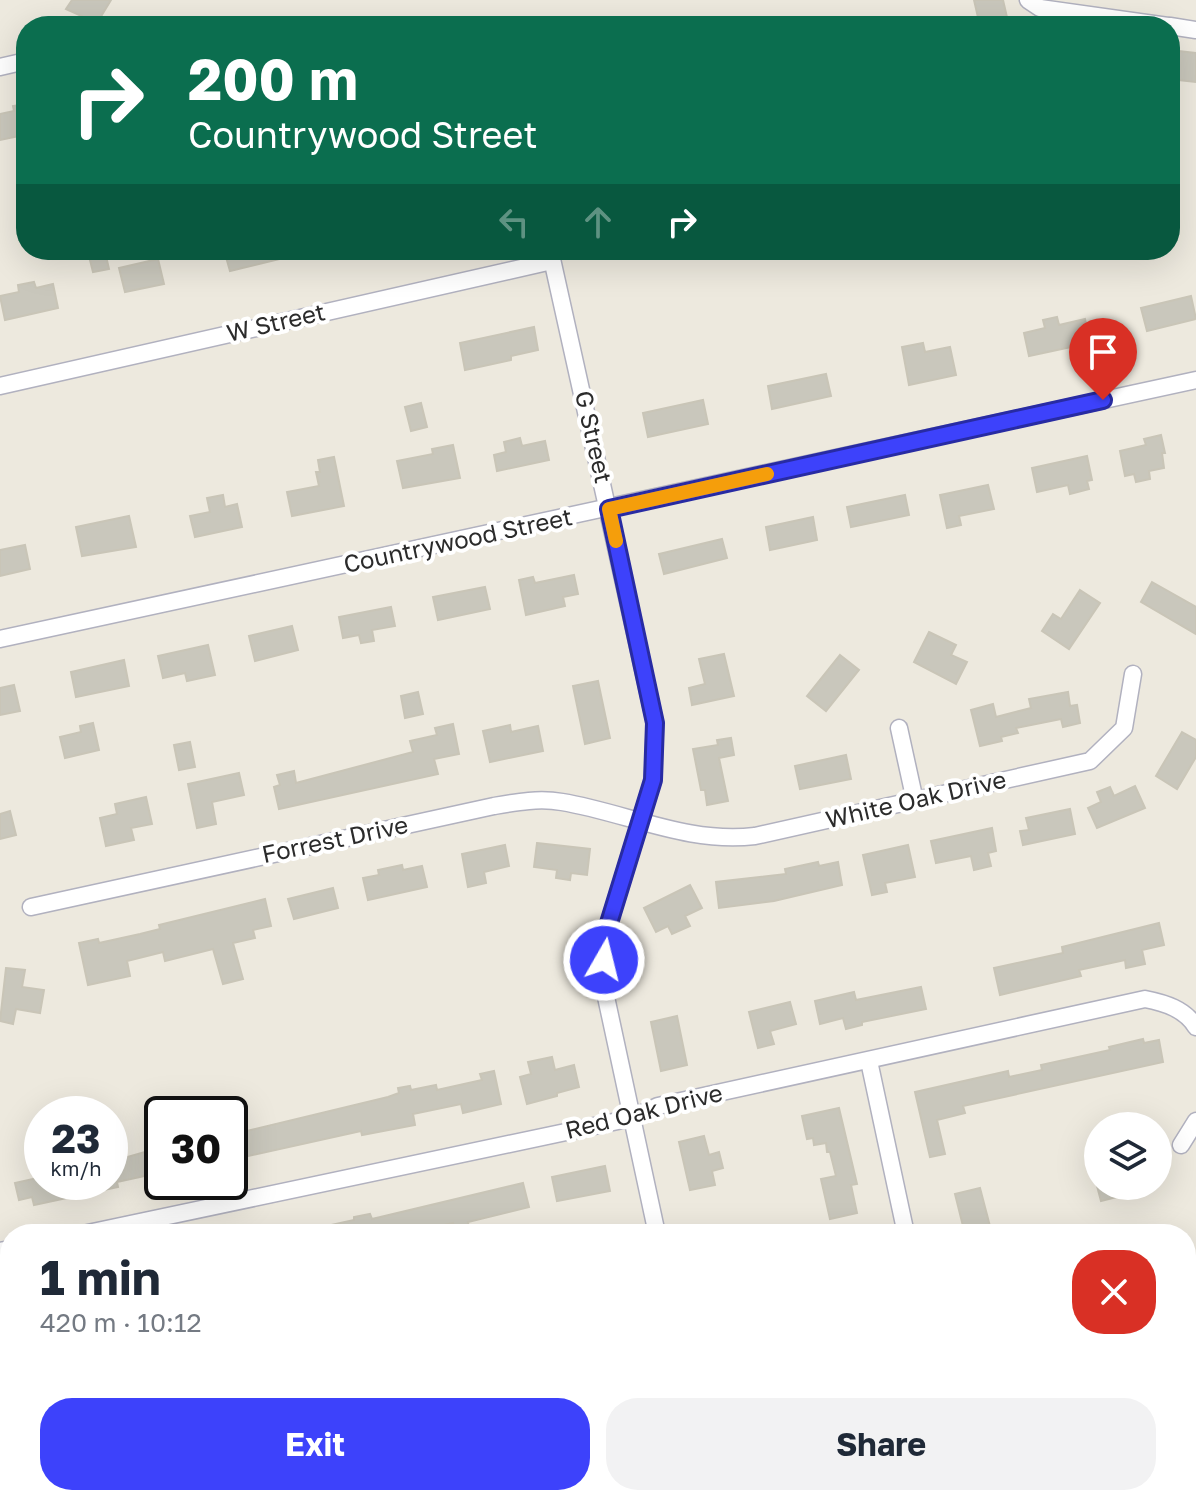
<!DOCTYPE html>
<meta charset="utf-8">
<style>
body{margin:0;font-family:"Golos Text",sans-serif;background:#f2f2f3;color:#1f2937;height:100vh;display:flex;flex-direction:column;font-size:30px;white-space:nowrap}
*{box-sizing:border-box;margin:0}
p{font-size:26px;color:#747a83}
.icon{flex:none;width:44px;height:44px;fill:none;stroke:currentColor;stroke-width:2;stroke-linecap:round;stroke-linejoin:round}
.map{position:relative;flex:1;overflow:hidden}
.panel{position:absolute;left:0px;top:1224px;width:1196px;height:282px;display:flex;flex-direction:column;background:#fff;border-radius:32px 32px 0 0;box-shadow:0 8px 32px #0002}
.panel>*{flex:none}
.hud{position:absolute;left:16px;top:16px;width:1164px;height:244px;border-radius:32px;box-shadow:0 8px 32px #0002;background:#0b6e4f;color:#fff;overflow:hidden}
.tools{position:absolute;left:1084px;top:1112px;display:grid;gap:16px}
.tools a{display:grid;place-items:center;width:88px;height:88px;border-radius:50%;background:#fff;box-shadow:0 8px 32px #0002;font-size:40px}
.speed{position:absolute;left:24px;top:1096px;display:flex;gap:16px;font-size:40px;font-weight:700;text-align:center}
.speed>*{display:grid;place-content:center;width:104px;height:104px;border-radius:50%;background:#fff;box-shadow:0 8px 32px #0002;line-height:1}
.speed small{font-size:20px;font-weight:400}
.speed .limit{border:4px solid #111;border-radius:12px;background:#fff;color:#111}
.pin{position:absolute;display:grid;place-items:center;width:68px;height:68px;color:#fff;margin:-82px -34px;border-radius:50% 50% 50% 0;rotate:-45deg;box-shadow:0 0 8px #0007}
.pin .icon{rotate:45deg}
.me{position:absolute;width:88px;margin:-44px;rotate:8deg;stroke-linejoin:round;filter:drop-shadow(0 0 6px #0008)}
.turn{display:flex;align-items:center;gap:28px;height:168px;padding:0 40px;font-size:36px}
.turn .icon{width:104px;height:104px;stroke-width:2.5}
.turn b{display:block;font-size:56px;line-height:68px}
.lanes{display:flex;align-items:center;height:76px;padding:0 40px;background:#0003;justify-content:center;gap:40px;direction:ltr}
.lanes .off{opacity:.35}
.round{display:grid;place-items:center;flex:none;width:84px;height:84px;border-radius:32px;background:#f2f2f3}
.head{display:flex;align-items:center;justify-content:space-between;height:136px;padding:0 40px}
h1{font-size:48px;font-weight:700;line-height:60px}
.cta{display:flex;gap:16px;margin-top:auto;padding:16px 40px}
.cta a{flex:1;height:92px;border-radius:32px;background:#3d42fb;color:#fff;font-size:32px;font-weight:700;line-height:92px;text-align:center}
.cta a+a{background:#f2f2f3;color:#1f2937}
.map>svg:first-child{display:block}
.building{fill:#c9c7bc;stroke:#c9c5b7;stroke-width:2}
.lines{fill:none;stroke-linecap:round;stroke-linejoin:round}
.minor-casing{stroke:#b1b1bf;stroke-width:19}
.minor{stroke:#fff;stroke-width:16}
.route-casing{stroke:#282ba3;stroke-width:20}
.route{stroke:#3d42fb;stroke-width:14}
.slow{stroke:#f59e0b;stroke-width:14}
.labels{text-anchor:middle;stroke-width:8;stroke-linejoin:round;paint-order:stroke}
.street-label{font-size:24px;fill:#2b2b2b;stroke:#fff}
</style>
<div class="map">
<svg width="1196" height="1505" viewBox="0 0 1196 1505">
<rect width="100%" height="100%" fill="#ede9de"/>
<g class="building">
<path d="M 72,0 L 111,0 L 97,23 L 66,9 Z"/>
<path d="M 974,0 L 1003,0 L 1009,26 L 980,26 Z"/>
<path d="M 1170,50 L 1196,53 L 1196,82 L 1170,79 Z"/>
<path d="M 26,104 L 26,142 L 21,143 L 19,136 L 0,140 L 0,114 L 14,111 L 13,106 Z"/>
<path d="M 224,250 L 296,250 L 296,255 L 230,271 Z"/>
<path d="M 105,252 L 109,269 L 93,272 L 89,256 Z"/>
<path d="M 158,259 L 164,284 L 125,292 L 119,268 Z"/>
<path d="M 34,282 L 36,288 L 53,284 L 58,308 L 5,320 L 0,296 L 19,292 L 18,285 Z"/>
<path d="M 1191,296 L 1196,319 L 1147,331 L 1141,308 Z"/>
<path d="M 1057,317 L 1059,325 L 1085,319 L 1090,343 L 1029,356 L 1024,333 L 1045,328 L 1043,320 Z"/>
<path d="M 534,327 L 538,350 L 511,356 L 511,360 L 465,370 L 460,343 Z"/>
<path d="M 923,343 L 925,352 L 950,347 L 956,375 L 909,385 L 902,347 Z"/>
<path d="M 826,374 L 831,396 L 772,409 L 768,386 Z"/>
<path d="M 703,400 L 708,424 L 648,437 L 643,413 Z"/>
<path d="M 421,403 L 427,427 L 411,431 L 405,407 Z"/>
<path d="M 1161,435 L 1165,453 L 1162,453 L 1164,468 L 1149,471 L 1150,479 L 1136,482 L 1134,474 L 1125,476 L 1120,451 L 1146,445 L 1144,439 Z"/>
<path d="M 520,438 L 522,446 L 545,441 L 549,460 L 497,471 L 494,455 L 506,452 L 504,442 Z"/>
<path d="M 453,445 L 460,478 L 403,488 L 397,461 L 433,454 L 432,449 Z"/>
<path d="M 1087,456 L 1092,480 L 1087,481 L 1089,489 L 1070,494 L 1068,485 L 1037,492 L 1032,468 Z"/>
<path d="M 334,457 L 344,506 L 292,516 L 287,492 L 319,486 L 316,472 L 320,472 L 318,460 Z"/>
<path d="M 988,485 L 994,509 L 959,516 L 961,525 L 947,528 L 940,495 Z"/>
<path d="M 223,495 L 225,507 L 237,504 L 242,527 L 195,537 L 190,516 L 210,512 L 207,498 Z"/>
<path d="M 905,495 L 909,515 L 851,527 L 847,507 Z"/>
<path d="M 129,516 L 136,547 L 82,556 L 76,527 Z"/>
<path d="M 813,517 L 817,540 L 770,550 L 766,527 Z"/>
<path d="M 722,539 L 727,558 L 664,574 L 659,554 Z"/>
<path d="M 25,545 L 30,569 L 0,576 L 0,550 Z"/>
<path d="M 574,575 L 578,594 L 563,597 L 565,606 L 526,615 L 519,580 L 533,577 L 535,583 Z"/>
<path d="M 1152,582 L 1196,607 L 1196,634 L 1141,602 Z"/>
<path d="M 485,587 L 490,609 L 438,620 L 433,597 Z"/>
<path d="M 1080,590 L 1100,603 L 1069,649 L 1042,631 L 1053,614 L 1061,619 Z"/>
<path d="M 391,607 L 395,626 L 372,630 L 374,641 L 361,643 L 359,635 L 343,638 L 339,617 Z"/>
<path d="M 292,626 L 298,650 L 255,661 L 249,636 Z"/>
<path d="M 929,632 L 956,645 L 951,655 L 967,662 L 956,684 L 914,662 Z"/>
<path d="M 208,645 L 215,675 L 187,681 L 185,673 L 163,678 L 158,656 Z"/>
<path d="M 724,654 L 734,696 L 692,705 L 689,688 L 705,684 L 699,659 Z"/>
<path d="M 840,655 L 859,670 L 826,711 L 807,696 Z"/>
<path d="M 124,660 L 129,686 L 76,697 L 71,672 Z"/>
<path d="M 598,681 L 610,738 L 585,744 L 573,686 Z"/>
<path d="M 14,685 L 20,711 L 0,715 L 0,688 Z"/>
<path d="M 418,692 L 423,714 L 405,718 L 401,696 Z"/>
<path d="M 1068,692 L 1070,706 L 1077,705 L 1080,723 L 1063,727 L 1061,719 L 1016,728 L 1018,733 L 1001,737 L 1002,741 L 980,746 L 971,710 L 993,704 L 996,717 L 1031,708 L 1029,699 Z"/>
<path d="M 93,723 L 99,750 L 65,758 L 60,737 L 81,732 L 80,726 Z"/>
<path d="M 453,724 L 459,754 L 434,759 L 438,774 L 279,809 L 274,787 L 280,785 L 277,775 L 294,771 L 296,783 L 413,752 L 410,741 L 437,735 L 435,728 Z"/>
<path d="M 510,725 L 511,732 L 538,726 L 543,751 L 490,762 L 483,731 Z"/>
<path d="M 1182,732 L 1196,740 L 1196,757 L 1177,789 L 1156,776 Z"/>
<path d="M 731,738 L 734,755 L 719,758 L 728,801 L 707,805 L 705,790 L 701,790 L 693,749 L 718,745 L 717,740 Z"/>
<path d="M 190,742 L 195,767 L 179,770 L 174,745 Z"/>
<path d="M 846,755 L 851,779 L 800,789 L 795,766 Z"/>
<path d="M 239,773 L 244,795 L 212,802 L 216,824 L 197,828 L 188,784 Z"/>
<path d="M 1135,786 L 1145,808 L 1097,828 L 1088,808 L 1101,802 L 1097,792 L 1110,787 L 1114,796 Z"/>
<path d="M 146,797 L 152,824 L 131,828 L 134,840 L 106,846 L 100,818 L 117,814 L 115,804 Z"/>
<path d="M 1070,809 L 1075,834 L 1023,845 L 1020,831 L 1029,830 L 1026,818 Z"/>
<path d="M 10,811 L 16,835 L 0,839 L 0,814 Z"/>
<path d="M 992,828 L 996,851 L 988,853 L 991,866 L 974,870 L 971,856 L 936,863 L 931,841 Z"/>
<path d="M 537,843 L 590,849 L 587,875 L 571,873 L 570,880 L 556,878 L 557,870 L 534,867 Z"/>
<path d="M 505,845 L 509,866 L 484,872 L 486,883 L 468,887 L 462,854 Z"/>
<path d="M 908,845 L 915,877 L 885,883 L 887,892 L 872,895 L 863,855 Z"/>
<path d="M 818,862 L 819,866 L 838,862 L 842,885 L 774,901 L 719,908 L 716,882 L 786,874 L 785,869 Z"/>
<path d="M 402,865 L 403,870 L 422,866 L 427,887 L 368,900 L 363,878 L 379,875 L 378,870 Z"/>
<path d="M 690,885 L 702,908 L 685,916 L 690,926 L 672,934 L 668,926 L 656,932 L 644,908 Z"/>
<path d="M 333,888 L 338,908 L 294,919 L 288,899 Z"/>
<path d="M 265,899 L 271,926 L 253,930 L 255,938 L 233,943 L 243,979 L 223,984 L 213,949 L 165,961 L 163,952 L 127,961 L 130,976 L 88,985 L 79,943 L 98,939 L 99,943 L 140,934 L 160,929 L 159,925 Z"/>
<path d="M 1159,923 L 1164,945 L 1142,950 L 1145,964 L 1126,968 L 1125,960 L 1079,970 L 1081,976 L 1000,995 L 994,968 L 1063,953 L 1062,947 Z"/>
<path d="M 6,968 L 25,970 L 22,987 L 44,990 L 40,1013 L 16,1009 L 13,1024 L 0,1021 Z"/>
<path d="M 921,987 L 926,1009 L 862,1022 L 862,1025 L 846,1029 L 843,1018 L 820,1024 L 815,1001 L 854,992 L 856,1000 Z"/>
<path d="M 790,1002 L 796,1024 L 770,1031 L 774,1044 L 758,1048 L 749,1012 Z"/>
<path d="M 677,1016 L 687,1065 L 661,1071 L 651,1022 Z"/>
<path d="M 1143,1039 L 1144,1043 L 1159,1040 L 1163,1062 L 963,1106 L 965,1113 L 937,1120 L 945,1154 L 930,1157 L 915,1092 L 1008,1071 L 1009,1077 L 1042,1070 L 1041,1065 L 1110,1050 L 1109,1047 Z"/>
<path d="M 552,1057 L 555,1070 L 574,1065 L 579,1087 L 557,1093 L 557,1096 L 527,1104 L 520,1077 L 531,1074 L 528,1062 Z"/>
<path d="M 494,1071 L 501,1104 L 463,1113 L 461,1104 L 413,1114 L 415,1125 L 362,1135 L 361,1131 L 230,1160 L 230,1135 L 388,1097 L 399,1093 L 398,1088 L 410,1086 L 411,1090 L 436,1085 L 437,1090 L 482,1080 L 480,1074 Z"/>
<path d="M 839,1108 L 857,1184 L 851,1185 L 857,1213 L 830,1219 L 821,1179 L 836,1176 L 830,1152 L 827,1152 L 826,1143 L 814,1145 L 813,1138 L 807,1139 L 802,1116 Z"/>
<path d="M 704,1136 L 709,1155 L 719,1152 L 723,1168 L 712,1171 L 715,1185 L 690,1190 L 679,1142 Z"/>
<path d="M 162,1147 L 162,1177 L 150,1180 L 149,1175 L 117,1182 L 118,1187 L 34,1205 L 32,1197 L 19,1200 L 15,1183 L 42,1177 L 42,1182 L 110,1182 L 110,1162 Z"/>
<path d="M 605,1166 L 610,1191 L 557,1201 L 552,1177 Z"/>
<path d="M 523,1183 L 529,1207 L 468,1222 L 469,1229 L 455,1232 L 453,1223 L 407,1234 L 314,1234 L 313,1229 L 354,1220 L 354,1217 L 370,1214 L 372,1219 Z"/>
<path d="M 1097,1186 L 1143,1186 L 1144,1190 L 1101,1201 Z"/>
<path d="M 980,1188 L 992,1234 L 965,1234 L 955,1194 Z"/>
</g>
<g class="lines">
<g class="minor-casing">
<g id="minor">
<path d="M 1028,0 L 1040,8 L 1168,26"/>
<path d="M 1170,26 L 1196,30"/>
<path d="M 0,67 L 26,61"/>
<path d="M 550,250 L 655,723 L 653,780 L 605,936 L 603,983 L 657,1234"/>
<path d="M 0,386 L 552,261"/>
<path d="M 0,639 L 1196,380"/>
<path d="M 899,728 L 915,801"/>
<path d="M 31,907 L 494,806 C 517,802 539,798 562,802 C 628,813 687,844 755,836 L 1090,761 L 1124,728 L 1133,674"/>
<path d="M 869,1061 L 906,1234"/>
<path d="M 1181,1145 L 1196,1121"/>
<path d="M 83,1234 L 632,1118 L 658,1106 L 1145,999 C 1165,1003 1185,1009 1196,1027"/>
<path d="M 0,1251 L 10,1249"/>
<path d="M 0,1486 L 10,1484"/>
</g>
</g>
<use href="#minor" class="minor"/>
</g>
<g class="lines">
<g class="route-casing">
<path id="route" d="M 604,960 L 605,936 L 653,780 L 655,723 L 609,509 L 1103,400"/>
</g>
<use href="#route" class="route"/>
<path class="slow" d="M 616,541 L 609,509 L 767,474"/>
</g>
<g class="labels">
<g class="street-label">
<text transform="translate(276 323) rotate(-13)" y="8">W Street</text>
<text transform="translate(593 437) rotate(77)" y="8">G Street</text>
<text transform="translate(458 541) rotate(-12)" y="8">Countrywood Street</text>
<text transform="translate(916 800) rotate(-13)" y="8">White Oak Drive</text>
<text transform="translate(335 840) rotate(-12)" y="8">Forrest Drive</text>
<text transform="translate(644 1112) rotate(-14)" y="8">Red Oak Drive</text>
</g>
</g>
</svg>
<div class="tools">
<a><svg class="icon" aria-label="layers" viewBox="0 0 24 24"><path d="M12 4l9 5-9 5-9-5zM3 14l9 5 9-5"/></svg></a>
</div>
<div class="speed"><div>23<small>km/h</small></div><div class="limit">30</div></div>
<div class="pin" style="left:1103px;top:400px;background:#d93025"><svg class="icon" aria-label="arrive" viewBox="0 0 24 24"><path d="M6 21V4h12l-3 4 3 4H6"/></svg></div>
<svg class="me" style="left:604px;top:960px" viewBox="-20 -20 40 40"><circle r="17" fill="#3d42fb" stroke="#fff" stroke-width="3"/><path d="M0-11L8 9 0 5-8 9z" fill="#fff"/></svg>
<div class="hud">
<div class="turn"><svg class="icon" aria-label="right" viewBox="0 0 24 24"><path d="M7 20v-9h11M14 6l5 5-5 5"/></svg><div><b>200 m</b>Countrywood Street</div></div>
<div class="lanes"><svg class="icon off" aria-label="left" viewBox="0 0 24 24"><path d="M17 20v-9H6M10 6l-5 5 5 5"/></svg><svg class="icon off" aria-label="ahead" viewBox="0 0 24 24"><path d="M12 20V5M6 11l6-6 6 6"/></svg><svg class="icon" aria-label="right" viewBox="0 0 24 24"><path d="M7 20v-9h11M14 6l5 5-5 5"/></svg></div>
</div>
<section class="panel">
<div class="head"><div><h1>1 min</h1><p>420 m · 10:12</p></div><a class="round" style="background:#d93025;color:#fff"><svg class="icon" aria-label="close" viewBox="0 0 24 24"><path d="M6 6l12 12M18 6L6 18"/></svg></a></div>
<div class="cta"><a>Exit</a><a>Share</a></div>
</section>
</div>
